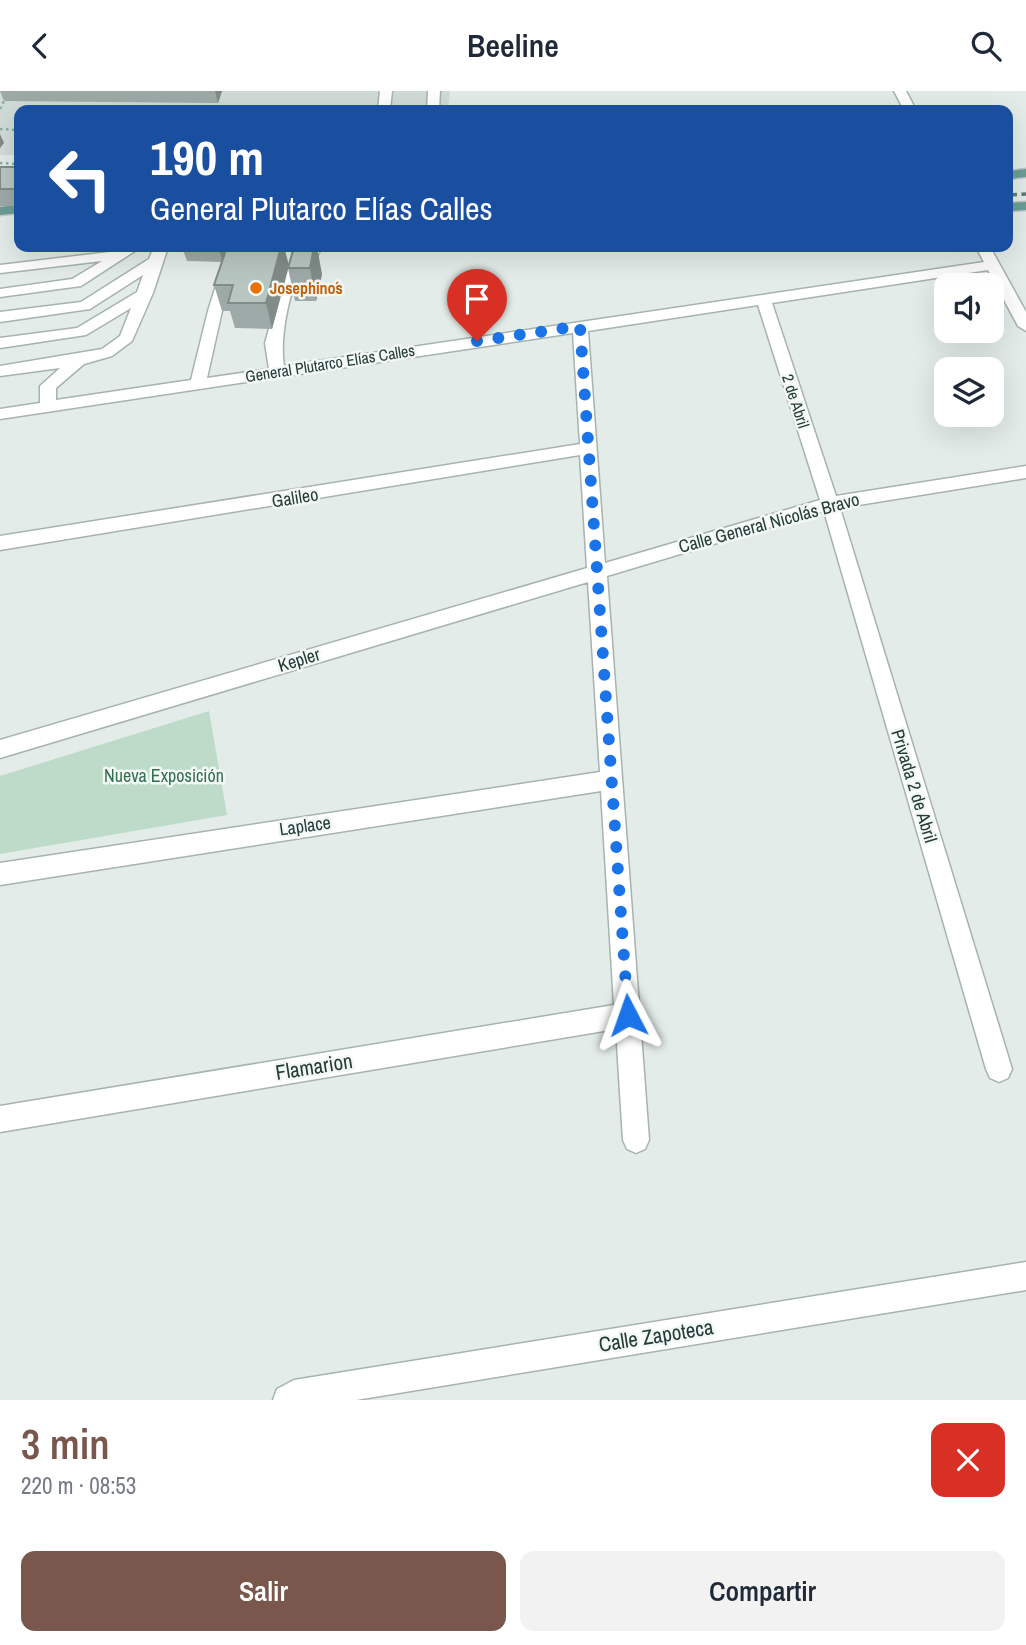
<!DOCTYPE html>
<html lang="es">
<meta charset="utf-8">
<style>
body{margin:0;font-family:"Archivo Narrow",sans-serif;background:#f2f2f3;color:#1f2937;height:100vh;display:flex;flex-direction:column;font-size:26px;white-space:nowrap}
*{box-sizing:border-box;margin:0}
p{font-size:23px;color:#747a83}
.icon{flex:none;width:38px;height:38px;fill:none;stroke:currentColor;stroke-width:2;stroke-linecap:round;stroke-linejoin:round}
.map{position:relative;height:1309px;overflow:hidden}
.details{display:flex;flex-direction:column;background:#fff;flex:1}
.details>*{flex:none}
.banner{position:absolute;left:14px;top:14px;width:999px;height:147px;border-radius:14px;box-shadow:0 7px 28px #0002;background:#1a4fa0;color:#fff;overflow:hidden}
.tools{position:absolute;left:934px;top:182px;display:grid;gap:14px}
.tools a{display:grid;place-items:center;width:70px;height:70px;border-radius:14px;background:#fff;box-shadow:0 7px 28px #0002;font-size:35px}
.pin{position:absolute;display:grid;place-items:center;width:60px;height:60px;color:#fff;margin:-72px -30px;border-radius:50% 50% 50% 0;rotate:-45deg;box-shadow:0 0 7px #0007}
.pin .icon{rotate:45deg}
.me{position:absolute;width:77px;margin:-38px;rotate:356deg;stroke-linejoin:round;filter:drop-shadow(0 0 5px #0008)}
.turn{display:flex;align-items:center;gap:24px;height:147px;padding:0 21px;font-size:32px}
.turn .icon{width:91px;height:91px;stroke-width:2.5}
.turn b{display:block;font-size:49px;line-height:60px}
.round{display:grid;place-items:center;flex:none;width:74px;height:74px;border-radius:14px;background:#f2f2f3}
.head{display:flex;align-items:center;justify-content:space-between;height:119px;padding:0 21px}
h1{font-size:42px;font-weight:600;line-height:52px;color:#79574c}
.primary-button{display:flex;gap:14px;margin-top:auto;padding:14px 21px}
.primary-button a{flex:1;height:80px;border-radius:14px;background:#79574c;color:#fff;font-size:28px;font-weight:600;line-height:80px;text-align:center}
.primary-button a+a{background:#f2f2f3;color:#1f2937}
header{display:flex;justify-content:space-between;align-items:center;height:91px;padding:0 21px;background:#fff;font-size:32px;font-weight:600}
.map>svg:first-child{display:block}
.built{fill:#d1dbd7}
.green{fill:#bddbc8}
.lines{fill:none;stroke-linecap:round;stroke-linejoin:round}
.minor-casing{stroke:#a6b3af;stroke-width:3}
.major-casing{stroke:#c2c8c7;stroke-width:3}
.path{stroke:#86ada4;stroke-width:2.5;stroke-dasharray:2.5 3.5;stroke-linecap:butt}
.minor{fill:#fff;fill-rule:evenodd}
.major{fill:#6b9e95;fill-rule:evenodd}
.rail{stroke:#5f7772;stroke-width:3.5;stroke-dasharray:9 4.5;stroke-linecap:butt}
.path-bridge{stroke:#86ada4;stroke-width:2.5;stroke-dasharray:2.5 3.5;stroke-linecap:butt}
.wall{fill:#9eaaa7}
.shaded-wall{fill:#818b88}
.building{fill:#b8c6c2;stroke:#818b88;stroke-width:2}
.route{stroke:#1a73e8;stroke-width:12;stroke-dasharray:0 21.6}
.food-dot{fill:#e8710a;stroke:#f3f8f6;stroke-width:2.5}
.labels{text-anchor:middle;stroke-width:5;stroke-linejoin:round;paint-order:stroke}
.far-food-label{font-size:16px;font-weight:bold;fill:#c56008;stroke:#f3f8f6;text-anchor:start}
.far-street-label{font-size:16px;fill:#243b37;stroke:#f3f8f6}
.street-label{font-size:18px;fill:#243b37;stroke:#f3f8f6}
.park-label{font-size:18px;fill:#316f4e;stroke:#f3f8f6}
.near-street-label{font-size:21px;fill:#243b37;stroke:#f3f8f6}
</style>
<header><svg class="icon" aria-label="back" viewBox="0 0 24 24"><path d="M15 5l-7 7 7 7"/></svg>Beeline<svg class="icon" aria-label="search" viewBox="0 0 24 24"><circle cx="10" cy="10" r="6"/><path d="M15 15l6 6"/></svg></header>
<div class="map">
<svg width="1026" height="1309" viewBox="0 0 1026 1309">
<rect width="100%" height="100%" fill="#e3ece8"/>
<path class="built" d="M 0,0 L 450,0 L 448,19 L 19,19 L 19,64 L 0,64 Z"/>
<path class="green" d="M 209,620 L 227,724 L 0,763 L 0,685 Z"/>
<g class="lines">
<g class="minor-casing">
<g id="minor">
<path d="M 380,0 L 392,0 L 390,19 L 378,19 Z"/>
<path d="M 428,0 L 440,0 L 439,19 L 427,19 Z"/>
<path d="M 894,0 L 906,0 L 916,19 L 904,19 Z"/>
<path d="M 125,156 L 141,156 L 81,195 L 0,206 L 0,198 L 72,188 L 102,170 L 0,182 L 0,174 L 118,160 Z"/>
<path d="M 154,156 L 168,156 L 153,202 L 132,250 L 112,265 L 84,273 L 56,297 L 56,309 L 191,289 L 208,220 L 228,156 L 242,156 L 222,220 L 207,287 L 269,278 L 265,252 L 285,181 L 305,163 L 307,156 L 321,156 C 318,171 304,172 298,185 C 287,209 280,250 284,275 L 984,171 L 976,156 L 990,156 L 1026,221 L 1026,240 L 1018,235 L 988,179 L 772,212 L 836,405 L 1026,375 L 1026,387 L 840,417 L 1012,978 L 1008,987 L 999,991 L 990,987 L 986,978 L 824,420 L 607,485 L 649,1049 L 645,1058 L 636,1062 L 627,1058 L 623,1049 L 616,938 L 0,1041 L 0,1015 L 614,914 L 601,700 L 0,794 L 0,772 L 600,681 L 588,491 L 0,667 L 0,649 L 587,477 L 580,364 L 0,459 L 0,445 L 580,353 L 573,242 L 0,328 L 0,318 L 40,312 L 40,295 L 60,277 L 0,285 L 0,275 L 102,258 L 120,245 L 131,217 L 86,244 L 0,257 L 0,247 L 77,237 L 137,201 L 143,184 L 90,218 L 0,231 L 0,221 L 81,211 L 149,168 ZM 758,214 L 820,409 L 605,472 L 588,240 Z"/>
<path d="M 1026,1171 L 1026,1199 L 356,1309 L 273,1309 L 277,1298 L 294,1289 Z"/>
</g>
</g>
<g class="major-casing">
<g id="major">
<path d="M 1026,78 L 1026,86 L 1008,88 L 1008,80 Z"/>
<path d="M 1026,111 L 1026,119 L 1008,120 L 1008,112 Z"/>
<path d="M 19,114 L 19,122 L 0,124 L 0,116 Z"/>
</g>
</g>
<g class="path">
<path d="M 0,18 L 4,10"/>
<path d="M 0,38 L 19,39"/>
<path d="M 0,72 L 19,73"/>
</g>
<use href="#minor" class="minor"/>
<use href="#major" class="major"/>
<path class="rail" d="M 1008,104 L 1026,103"/>
<path class="path-bridge" d="M 17,156 L 19,154"/>
</g>
<g class="wall">
<path d="M 0,0 L 222,0 L 218,12 L 4,10 Z"/>
<rect x="0" y="76" width="19" height="39"/>
<path d="M 182,156 L 284,156 L 289,175 L 294,156 L 322,183 L 316,210 L 295,210 L 288,177 L 272,238 L 235,237 L 230,220 L 222,220 L 214,194 L 222,171 L 187,170 Z"/>
</g>
<g class="shaded-wall">
<path d="M 215,0 L 222,0 L 218,12 Z"/>
<path d="M 0,43 L 4,52 L 0,57 Z"/>
<path d="M 218,156 L 228,156 L 223,171 Z"/>
<path d="M 281,156 L 284,156 L 289,175 L 272,238 L 266,212 Z"/>
<path d="M 314,156 L 317,156 L 322,183 L 316,210 L 310,177 Z"/>
</g>
<g class="building">
<rect x="0" y="76" width="19" height="22"/>
<path d="M 227,156 L 281,156 L 266,212 L 228,212 L 233,194 L 214,194 Z"/>
<path d="M 294,156 L 314,156 L 310,177 L 288,177 Z"/>
</g>
<g class="lines">
<path class="route" d="M 477,250 L 580,235 L 628,924"/>
</g>
<circle class="food-dot" cx="256" cy="197" r="7"/>
<g class="labels">
<g class="far-food-label">
<text x="270" y="203">Josephino´s</text>
</g>
<g class="far-street-label">
<text transform="translate(330 272) rotate(-9)" y="6">General Plutarco Elías Calles</text>
<text transform="translate(796 310) rotate(72)" y="6">2 de Abril</text>
</g>
<g class="street-label">
<text transform="translate(295 407) rotate(-9)" y="6">Galileo</text>
<text transform="translate(769 432) rotate(-15)" y="6">Calle General Nicolás Bravo</text>
<text transform="translate(299 569) rotate(-17)" y="6">Kepler</text>
<text transform="translate(914 695) rotate(73)" y="6">Privada 2 de Abril</text>
<text transform="translate(305 735) rotate(-8)" y="6">Laplace</text>
</g>
<g class="park-label">
<text x="164" y="691">Nueva Exposición</text>
</g>
<g class="near-street-label">
<text transform="translate(314 976) rotate(-9)" y="7">Flamarion</text>
<text transform="translate(656 1245) rotate(-9)" y="7">Calle Zapoteca</text>
</g>
</g>
</svg>
<div class="tools">
<a><svg class="icon" aria-label="sound" viewBox="0 0 24 24"><path d="M4 9h4l5-4v14l-5-4H4zM17 9q2 3 0 6"/></svg></a>
<a><svg class="icon" aria-label="layers" viewBox="0 0 24 24"><path d="M12 4l9 5-9 5-9-5zM3 14l9 5 9-5"/></svg></a>
</div>
<div class="pin" style="left:477px;top:250px;background:#d93025"><svg class="icon" aria-label="arrive" viewBox="0 0 24 24"><path d="M6 21V4h12l-3 4 3 4H6"/></svg></div>
<svg class="me" style="left:628px;top:924px" viewBox="-20 -20 40 40"><path d="M0-17L14 15 0 8-14 15z" fill="#1a73e8" stroke="#fff" stroke-width="4"/></svg>
<div class="banner">
<div class="turn"><svg class="icon" aria-label="left" viewBox="0 0 24 24"><path d="M17 20v-9H6M10 6l-5 5 5 5"/></svg><div><b>190 m</b>General Plutarco Elías Calles</div></div>
</div>
</div>
<section class="details">
<div class="head"><div><h1>3 min</h1><p>220 m · 08:53</p></div><a class="round" style="background:#d93025;color:#fff"><svg class="icon" aria-label="close" viewBox="0 0 24 24"><path d="M6 6l12 12M18 6L6 18"/></svg></a></div>
<div class="primary-button"><a>Salir</a><a>Compartir</a></div>
</section>
